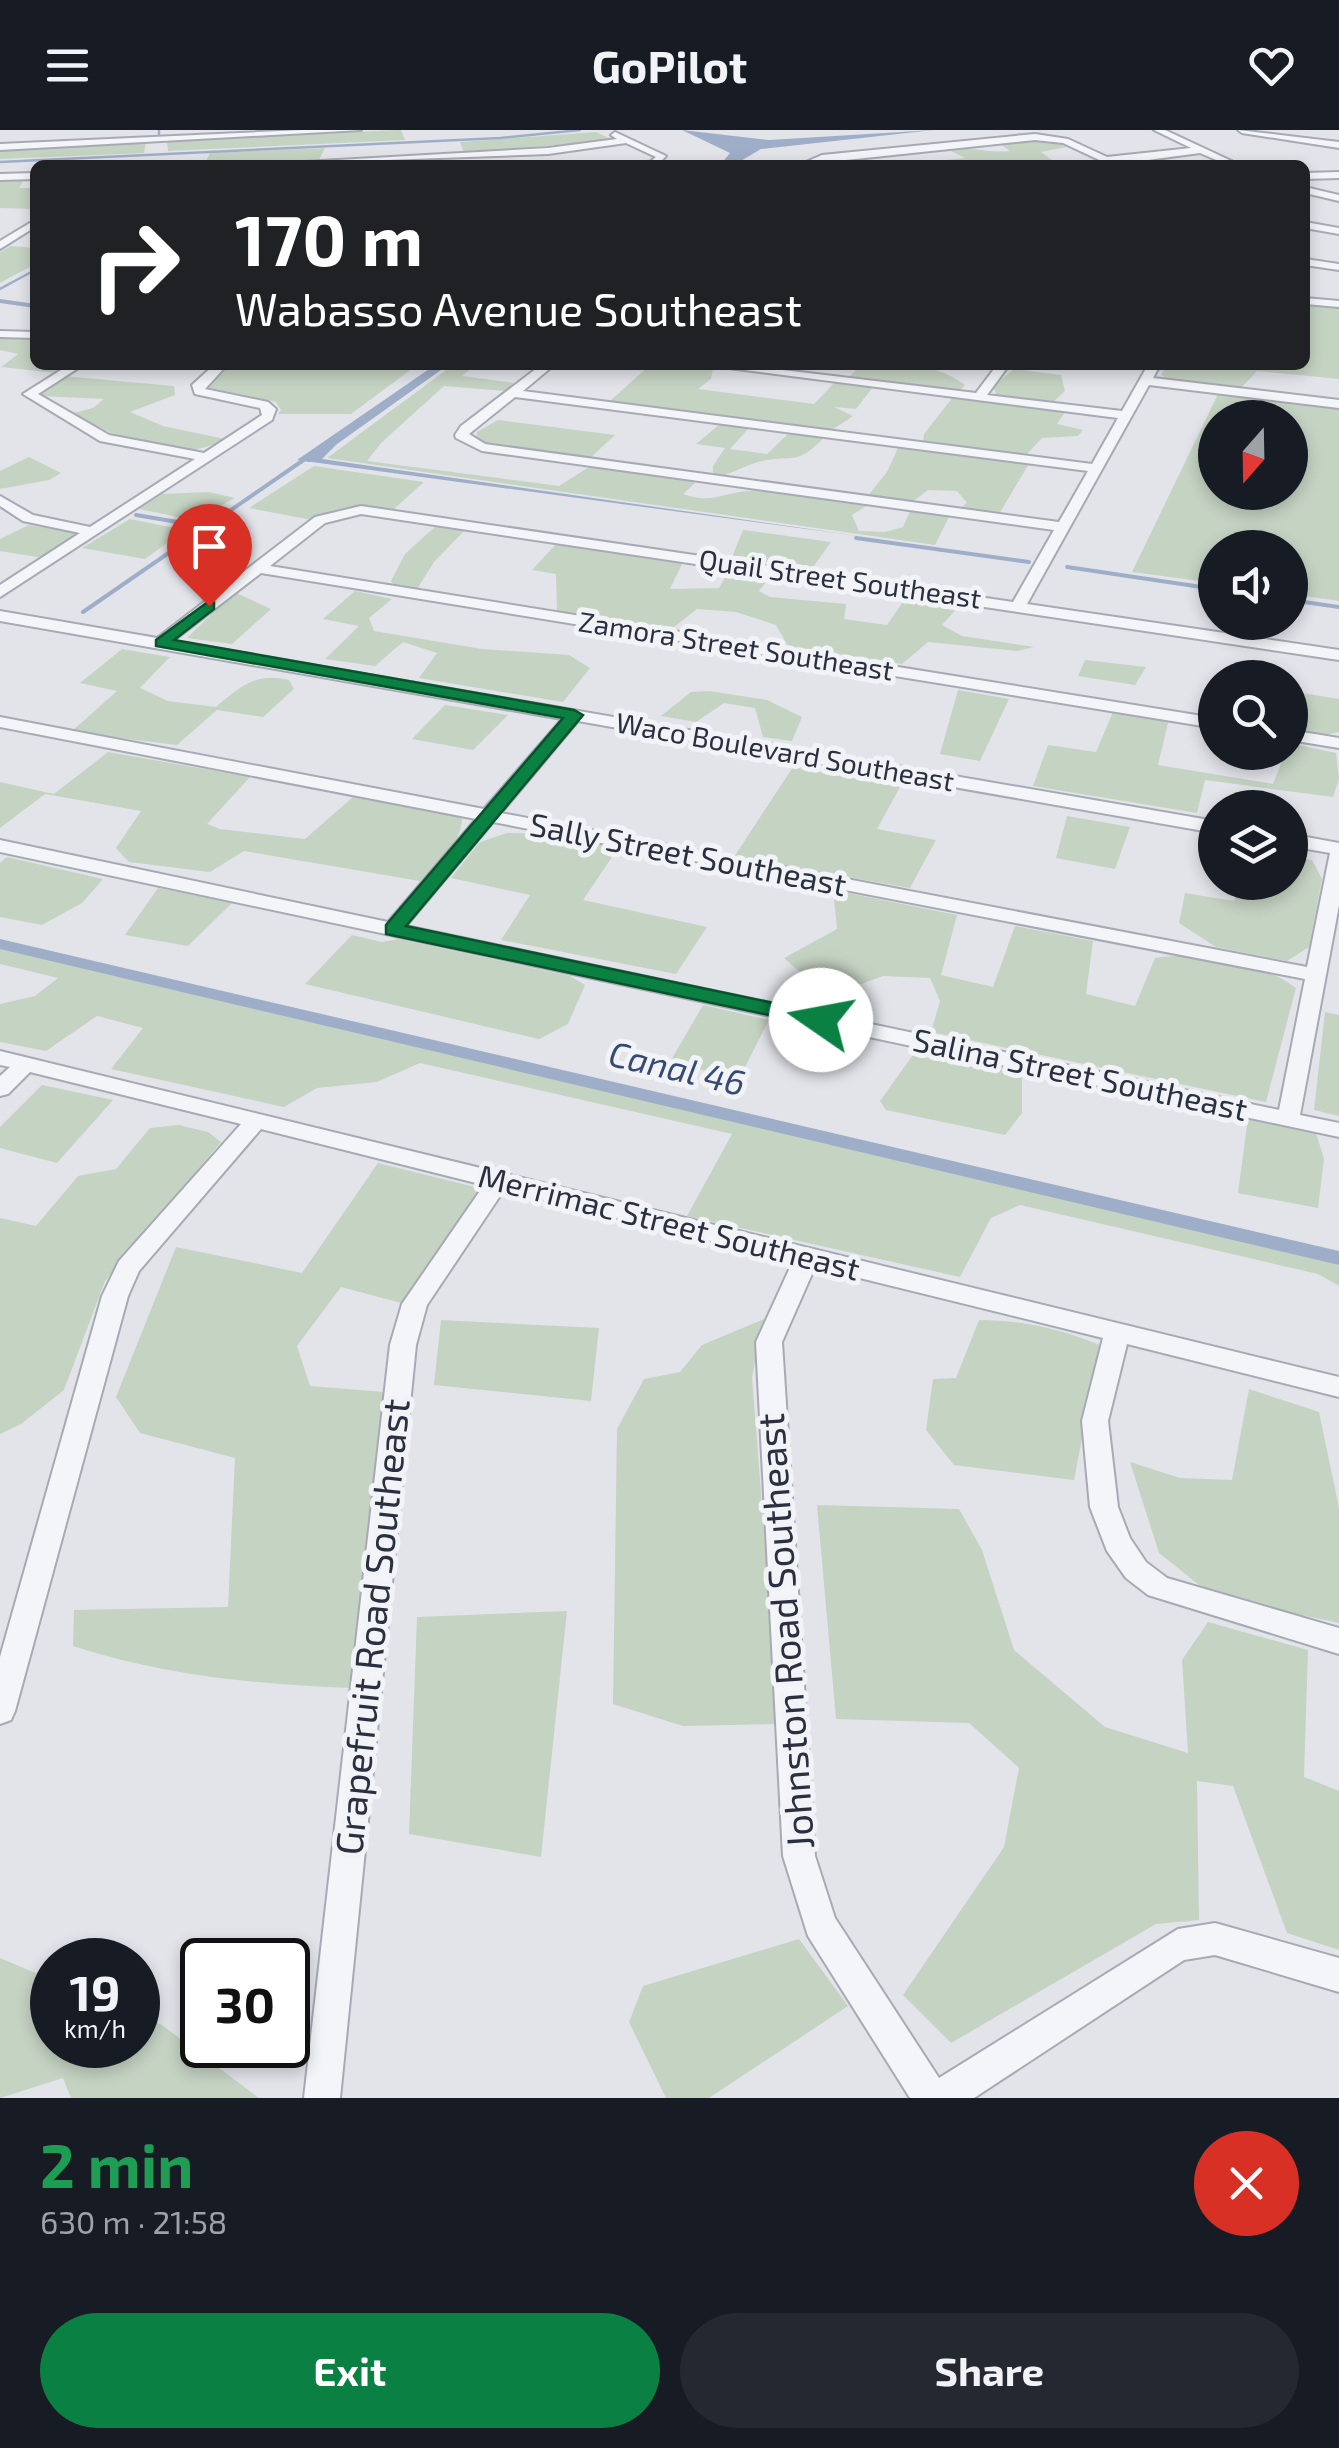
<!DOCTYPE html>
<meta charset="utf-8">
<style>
body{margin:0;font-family:"Exo 2",sans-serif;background:#242831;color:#f1f3f6;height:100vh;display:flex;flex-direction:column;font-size:38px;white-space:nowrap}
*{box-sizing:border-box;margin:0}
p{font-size:32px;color:#9ea1a6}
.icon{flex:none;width:55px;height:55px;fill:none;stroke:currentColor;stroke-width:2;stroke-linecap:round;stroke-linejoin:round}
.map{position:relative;height:1968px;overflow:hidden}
.side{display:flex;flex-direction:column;background:#171b24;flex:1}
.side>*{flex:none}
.hud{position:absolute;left:30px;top:30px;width:1280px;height:210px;border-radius:15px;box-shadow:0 5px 15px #0003;background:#202124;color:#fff;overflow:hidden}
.needle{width:65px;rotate:200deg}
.fabs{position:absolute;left:1198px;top:270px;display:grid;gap:20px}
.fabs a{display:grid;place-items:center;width:110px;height:110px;border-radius:50%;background:#171b24;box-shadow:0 5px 15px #0003;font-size:50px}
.speed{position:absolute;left:30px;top:1808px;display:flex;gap:20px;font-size:50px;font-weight:700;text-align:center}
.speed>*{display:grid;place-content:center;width:130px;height:130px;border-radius:50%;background:#171b24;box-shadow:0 5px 15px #0003;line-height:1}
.speed small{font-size:25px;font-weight:400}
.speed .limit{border:5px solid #111;border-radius:15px;background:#fff;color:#111}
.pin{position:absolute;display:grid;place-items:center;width:85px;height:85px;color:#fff;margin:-102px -42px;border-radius:50% 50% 50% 0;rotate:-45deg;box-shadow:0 0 10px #0007}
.pin .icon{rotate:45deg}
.me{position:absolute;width:110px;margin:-55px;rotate:282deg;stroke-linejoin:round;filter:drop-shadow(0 0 8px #0008)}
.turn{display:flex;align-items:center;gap:35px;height:210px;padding:0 40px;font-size:45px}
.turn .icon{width:130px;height:130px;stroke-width:2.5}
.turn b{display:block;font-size:70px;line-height:85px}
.round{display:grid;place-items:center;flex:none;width:105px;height:105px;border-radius:52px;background:#242831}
.overview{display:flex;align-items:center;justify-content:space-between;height:170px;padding:0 40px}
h1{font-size:60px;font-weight:700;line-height:75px;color:#1e9e55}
.action{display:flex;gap:20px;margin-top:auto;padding:20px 40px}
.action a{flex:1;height:115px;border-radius:60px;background:#0b8043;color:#fff;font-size:40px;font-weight:700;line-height:115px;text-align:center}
.action a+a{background:#242831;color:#f1f3f6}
header{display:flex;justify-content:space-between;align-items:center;height:130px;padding:0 40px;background:#171b24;font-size:45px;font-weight:700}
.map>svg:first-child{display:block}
.green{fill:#c5d3c3;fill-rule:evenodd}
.water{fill:#9faec8}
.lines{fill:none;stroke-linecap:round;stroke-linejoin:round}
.stream-far1{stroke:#9faec8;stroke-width:2.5}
.stream{stroke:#9faec8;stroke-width:4}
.canal{fill:#9faec8;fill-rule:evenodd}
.minor-casing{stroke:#a7aab4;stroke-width:4}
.minor{fill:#f4f5f8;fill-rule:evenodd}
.route{fill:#0b8043;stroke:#07532c;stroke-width:2.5}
.labels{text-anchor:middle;stroke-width:10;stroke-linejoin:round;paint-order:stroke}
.far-street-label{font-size:28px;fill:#2b3041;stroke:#f1f3f7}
.street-label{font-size:32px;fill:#2b3041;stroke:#f1f3f7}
.water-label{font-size:35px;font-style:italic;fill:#374a73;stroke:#f1f3f7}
.near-street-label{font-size:38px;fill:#2b3041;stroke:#f1f3f7}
</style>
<header><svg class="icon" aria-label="menu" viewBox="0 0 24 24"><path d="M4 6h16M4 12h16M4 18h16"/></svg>GoPilot<svg class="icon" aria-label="heart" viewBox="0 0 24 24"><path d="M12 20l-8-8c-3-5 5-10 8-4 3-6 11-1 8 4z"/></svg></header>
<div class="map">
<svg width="1339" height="1968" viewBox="0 0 1339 1968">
<rect width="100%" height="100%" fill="#e2e4ea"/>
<g class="green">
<path d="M 397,0 L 401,0 L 405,10 L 168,21 L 167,11 Z"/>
<path d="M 596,2 L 613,10 L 464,23 L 460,12 Z"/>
<path d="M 1047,9 L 1067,17 L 1041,22 L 1059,35 L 918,33 L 965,28 L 945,18 C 968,16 987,23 1010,21 L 999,13 Z"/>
<path d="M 146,12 L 144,23 L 0,29 L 0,19 Z"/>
<path d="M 325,18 L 319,30 L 204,35 L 210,23 Z"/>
<path d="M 24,49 L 19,58 L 35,58 L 35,79 L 0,78 L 0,50 Z"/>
<path d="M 11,116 L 35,118 L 35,134 L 0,153 L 0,122 Z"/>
<path d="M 1305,173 L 1339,177 L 1339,249 L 1257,241 L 1240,259 L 1168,251 L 1161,244 L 1168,235 L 1305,235 Z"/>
<path d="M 0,208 L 35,209 L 35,235 L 69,235 L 57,243 L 1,237 L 18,224 L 0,220 Z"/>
<path d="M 229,235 L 417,235 L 351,284 L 278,284 L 281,280 L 276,272 L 206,257 Z"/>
<path d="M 453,235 L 475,235 L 462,246 L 515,253 L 505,261 L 444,256 L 381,313 L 367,331 L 559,356 L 589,337 L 688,350 L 695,353 L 683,364 C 711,374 720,364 746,361 C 783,356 829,370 866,376 L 852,385 L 859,401 L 885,402 L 903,397 L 911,379 L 950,385 L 935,415 L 327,328 Z"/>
<path d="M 650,235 L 713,238 L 711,249 L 698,259 L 814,274 L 834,253 L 873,257 L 856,279 L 834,277 L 853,286 L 832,300 L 610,271 Z"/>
<path d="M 861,235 C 899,235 933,231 965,255 L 959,261 L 850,246 Z"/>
<path d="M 1014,239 L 1061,245 L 1065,261 L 1052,273 L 997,266 L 993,256 Z"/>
<path d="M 63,246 L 174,256 L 175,265 L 130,282 L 163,296 L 225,309 C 176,337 117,308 73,283 L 93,278 L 104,269 L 41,266 L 39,262 Z"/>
<path d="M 1218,264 L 1339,277 L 1339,471 L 1290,464 L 1290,418 L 1215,418 L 1215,453 L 1132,442 ZM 1215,288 L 1290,288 L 1290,362 L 1215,362 Z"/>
<path d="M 953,267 L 1066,281 L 1057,294 L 1083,300 L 1078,306 L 1042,308 L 1026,325 L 923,313 L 924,304 Z"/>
<path d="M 498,290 L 615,305 L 590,328 L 492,316 L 476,310 L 477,302 Z"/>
<path d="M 720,294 L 749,298 L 730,319 L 767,324 L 789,303 L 824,308 C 793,338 794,323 759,332 C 741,336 732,346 713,346 L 713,336 L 725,318 L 696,314 Z"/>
<path d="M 899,316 L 1030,332 L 999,384 L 959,379 L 967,373 L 957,361 L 928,360 L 911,373 L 867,367 L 887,342 Z"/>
<path d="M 29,327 L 61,343 L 49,350 L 0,359 L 0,341 Z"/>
<path d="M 314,336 L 424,352 L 394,379 L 359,376 L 312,390 L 249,378 Z"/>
<path d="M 209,362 L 235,368 L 193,390 L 139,379 L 162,364 Z"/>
<path d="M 130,389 L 185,400 L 145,429 L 82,418 Z"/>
<path d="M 29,395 L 71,402 L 76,404 L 76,410 L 43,428 L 0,421 L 0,409 Z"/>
<path d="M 437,395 L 466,399 L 434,432 L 417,459 L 396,458 L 391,451 L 405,424 Z"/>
<path d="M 743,400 L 831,412 L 811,440 L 732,427 Z"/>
<path d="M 559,411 L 684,430 L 670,459 L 719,458 L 730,438 L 773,443 L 759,461 L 770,467 L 846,474 L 844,489 L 887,495 L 907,466 L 961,474 L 942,495 L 962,506 L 1034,517 L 1017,521 L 928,512 L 902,534 L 788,516 L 776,495 L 736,482 L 697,479 L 669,501 L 557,481 L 556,444 L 532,440 Z"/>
<path d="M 355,461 L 392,469 L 369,488 L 374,501 L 482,519 L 569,525 L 590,538 L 563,572 L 419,548 L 437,523 L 403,512 L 375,536 L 325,529 L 359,496 L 323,489 Z"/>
<path d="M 234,462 L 271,479 L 232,514 L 187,508 Z"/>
<path d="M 122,519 L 170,527 L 140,558 L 168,571 L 216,577 C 241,556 256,542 289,550 L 294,559 L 263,587 L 217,580 L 177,615 L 71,602 L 117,561 L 80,553 Z"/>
<path d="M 1085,530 L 1146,537 L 1135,555 L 1078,546 Z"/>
<path d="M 958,560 L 1009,569 L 980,631 L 940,624 Z"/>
<path d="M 709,561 L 767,570 L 802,587 L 792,611 L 763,607 L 755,578 L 724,573 L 696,592 L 661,586 L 691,562 Z"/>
<path d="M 1290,561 L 1339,569 L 1339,602 L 1326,605 L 1290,599 Z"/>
<path d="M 445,575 L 508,585 L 473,620 L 412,609 Z"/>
<path d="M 1113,582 L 1169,589 L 1158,635 L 1273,654 L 1285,623 L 1290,622 L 1290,613 L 1336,623 L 1339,649 L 1333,667 L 1205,650 L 1197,683 L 1033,656 L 1048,615 L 1096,622 Z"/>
<path d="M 108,622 L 250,647 L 207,694 L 220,699 L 305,709 L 353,667 L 462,686 C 463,713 437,733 420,751 L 244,721 L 210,742 L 129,732 L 116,718 L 141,681 L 45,664 L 0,698 L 0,652 L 54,664 Z"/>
<path d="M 793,637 L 900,657 L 877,699 L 936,710 L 910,758 L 734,727 Z"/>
<path d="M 1067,686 L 1130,697 L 1115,739 L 1056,728 Z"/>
<path d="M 507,703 L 560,704 L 620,715 L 583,770 L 707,797 L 676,844 L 501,810 L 530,765 L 451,748 L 480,712 Z"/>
<path d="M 7,727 L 103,749 L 82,773 L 42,795 L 0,787 L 0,733 Z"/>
<path d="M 1290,727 L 1312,730 L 1322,749 L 1309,817 L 1287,831 L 1216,817 L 1179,793 L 1185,763 L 1234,771 L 1239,753 L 1290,752 Z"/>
<path d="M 158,758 L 232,773 L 188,816 L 125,805 Z"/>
<path d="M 833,760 L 957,785 L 941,845 L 993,857 L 1015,796 L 1093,811 L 1086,864 L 1135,876 L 1155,828 C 1198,821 1260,831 1296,858 L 1266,972 L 931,902 L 940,871 L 930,848 L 883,846 L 853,857 L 802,844 L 784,828 L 837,799 Z"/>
<path d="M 352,805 L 382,812 L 398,809 L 570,846 L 585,855 L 568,894 L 539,909 L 305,854 Z"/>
<path d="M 0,818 L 1339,1133 L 1339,1156 L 1318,1144 L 1020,1075 L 991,1088 L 960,1147 L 687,1086 L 732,1004 L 420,933 L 377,952 L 317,958 L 284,977 L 111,939 L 143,898 L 97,886 L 46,921 L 0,912 L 0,874 L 35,866 L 58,848 L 0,834 Z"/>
<path d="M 703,875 L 769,890 L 739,949 L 670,932 Z"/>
<path d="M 1325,882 L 1339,885 L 1339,986 L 1314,980 Z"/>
<path d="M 915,922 L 1022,942 L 1022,983 L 1005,1005 L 886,980 L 880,971 Z"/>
<path d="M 42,955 L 113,970 L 57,1033 L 0,1018 L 0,997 Z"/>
<path d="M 1248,988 L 1316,1003 L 1324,1029 L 1318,1078 L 1238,1063 Z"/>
<path d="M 179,995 L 208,1002 L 221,1012 L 105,1151 L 64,1260 L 21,1294 L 0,1304 L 0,1088 L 36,1096 L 78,1046 L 116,1039 L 150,998 Z"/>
<path d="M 378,1033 L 479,1058 L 405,1174 L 341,1157 L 297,1216 L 310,1256 L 384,1262 L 352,1558 C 255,1554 165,1546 73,1516 L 74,1480 L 228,1477 L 235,1328 L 140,1303 L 116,1267 L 176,1117 L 302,1143 Z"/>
<path d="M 764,1189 L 752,1247 L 779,1594 L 683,1596 L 613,1574 L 617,1299 L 644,1249 L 680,1242 L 702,1215 Z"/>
<path d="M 441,1190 L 599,1198 L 591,1271 L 434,1255 Z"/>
<path d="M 979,1190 C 1023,1190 1060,1199 1100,1215 L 1074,1350 L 954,1335 L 926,1300 L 933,1249 L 956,1248 Z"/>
<path d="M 1249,1259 L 1319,1282 L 1339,1378 L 1339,1493 L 1213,1466 L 1159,1423 L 1130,1332 L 1180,1348 L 1232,1350 Z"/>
<path d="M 817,1375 L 959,1379 L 982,1420 L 1014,1520 L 1105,1597 L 1188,1623 L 1182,1530 L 1208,1492 L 1308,1520 L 1304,1647 L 1339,1661 L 1339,1820 L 1287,1803 L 1233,1656 L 1197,1651 L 1199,1790 L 1156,1794 L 951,1913 L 903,1865 L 1004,1717 L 1019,1638 L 969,1593 L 836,1589 Z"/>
<path d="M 567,1481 L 541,1727 L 409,1704 L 417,1487 Z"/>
<path d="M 799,1809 L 848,1876 L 709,1968 L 666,1968 L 629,1892 L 643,1856 Z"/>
<path d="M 0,1828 L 52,1850 L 52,1915 L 138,1915 L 138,1885 L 162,1895 L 259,1968 L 71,1968 L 63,1948 L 0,1968 Z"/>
</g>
<g class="water">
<path d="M 682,0 L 769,10 L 934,0 L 761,19 L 734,35 L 720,35 L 730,23 Z"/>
<path d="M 435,235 L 448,235 L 337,314 L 322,329 L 865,407 L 297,330 Z"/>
</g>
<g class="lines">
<g class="stream-far1">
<path d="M 159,0 L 159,6"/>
<path d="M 0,32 L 500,8 L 580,0"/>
<path d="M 0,159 L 35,140"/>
</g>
<g class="stream">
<path d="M 0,171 L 35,176"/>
<path d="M 136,385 L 207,397"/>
<path d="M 856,408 L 1029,432"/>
<path d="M 1067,437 L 1215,459"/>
<path d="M 1290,470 L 1339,477"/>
<path d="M 83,482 L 305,329 L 309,330"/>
</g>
<path class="canal" d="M 0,809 L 1339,1121 L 1339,1135 L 0,819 Z"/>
<g class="minor-casing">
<g id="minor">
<path d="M 302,0 L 361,0 L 0,20 L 0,14 Z"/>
<path d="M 1154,0 L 1165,0 L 1240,35 L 1228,35 L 1200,23 L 1110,35 L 1063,13 L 1035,10 L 799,35 L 822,25 L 1035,4 L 1068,9 L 1107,27 L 1191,18 Z"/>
<path d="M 1238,0 L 1339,12 L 1339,18 L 1242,3 Z"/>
<path d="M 615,2 L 666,26 L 657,35 L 646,35 L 656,27 L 626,13 L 548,24 L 249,35 L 548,18 L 617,9 L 611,5 Z"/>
<path d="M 1339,42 L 1339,48 L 1305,49 L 1305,43 Z"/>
<path d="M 35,43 L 35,49 L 0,50 L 0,44 Z"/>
<path d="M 1305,57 L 1339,65 L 1339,71 L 1305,63 Z"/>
<path d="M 35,90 L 35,97 L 0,119 L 0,111 Z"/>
<path d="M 1305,92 L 1339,98 L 1339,104 L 1305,98 Z"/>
<path d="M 1305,129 L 1339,134 L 1339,140 L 1305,135 Z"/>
<path d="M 1305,168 L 1339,171 L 1339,177 L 1305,174 Z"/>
<path d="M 0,201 L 35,202 L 35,208 L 0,207 Z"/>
<path d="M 69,235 L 83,235 L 38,264 L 109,305 L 204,323 L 262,285 L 260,278 L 195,264 L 192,255 L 214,235 L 227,235 L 205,259 L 268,272 L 276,279 L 272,290 L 0,467 L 0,455 L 80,403 L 23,391 L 0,376 L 0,366 L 33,385 L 90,397 L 195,329 L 100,311 L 23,264 Z"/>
<path d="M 541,235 L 554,235 L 523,261 L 1092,334 L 1118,288 L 705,235 L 741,235 L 976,263 L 997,235 L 1009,235 L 987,265 L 1122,281 L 1148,235 L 1160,235 L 1153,248 L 1339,270 L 1339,278 L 1149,255 L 1027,474 L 1339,520 L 1339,530 L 361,384 L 325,393 L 270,436 L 1215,588 L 1215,598 L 261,443 L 173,511 L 1215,691 L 1215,703 L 578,591 L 501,683 L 1307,837 L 1330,723 L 1290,716 L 1290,704 L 1339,713 L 1339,775 L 1300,985 L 1339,993 L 1339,1007 L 0,722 L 0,710 L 388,792 L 476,689 L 0,597 L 0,587 L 484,679 L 562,589 L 0,491 L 0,481 L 157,508 L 315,387 L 361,376 L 1013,472 L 1054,400 L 482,321 L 456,308 L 455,305 L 461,296 ZM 515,267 L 1088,341 L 1059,392 L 485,314 L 469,304 ZM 493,692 L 1305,849 L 1279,980 L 406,796 Z"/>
<path d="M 1290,600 L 1339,608 L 1339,618 L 1290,610 Z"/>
<path d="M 0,921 L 1339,1247 L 1339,1267 L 1127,1214 L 1108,1291 L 1118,1377 L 1130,1408 L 1146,1432 L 1167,1448 L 1339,1498 L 1339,1524 L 1148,1465 L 1126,1448 L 1107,1421 L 1090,1377 L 1082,1291 L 1103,1208 L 815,1137 L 782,1212 L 815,1726 L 835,1788 L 939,1948 L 1178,1799 L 1215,1793 L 1339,1828 L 1339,1862 L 1215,1825 L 1184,1830 L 974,1968 L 910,1968 L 808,1806 L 783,1726 L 756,1212 L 793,1131 L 504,1060 L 427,1175 L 416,1215 L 340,1968 L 304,1968 L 390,1215 L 402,1174 L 484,1055 L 261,999 L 139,1141 L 128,1166 L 15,1581 L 11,1590 L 0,1594 L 0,1527 L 102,1166 L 119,1131 L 241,994 L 30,942 L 8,964 L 0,966 L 0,946 L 10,937 L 0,935 Z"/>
</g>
</g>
<use href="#minor" class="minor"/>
</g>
<path class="route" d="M 209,471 L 214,472 L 214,479 L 174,510 L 574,580 L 583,585 L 406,796 L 821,883 L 832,890 L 821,896 L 386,804 L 386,795 L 563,588 L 156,516 L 156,510 Z"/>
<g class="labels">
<g class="far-street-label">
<text transform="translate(840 449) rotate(8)" y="10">Quail Street Southeast</text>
<text transform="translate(736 516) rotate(9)" y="10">Zamora Street Southeast</text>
<text transform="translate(785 622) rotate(10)" y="10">Waco Boulevard Southeast</text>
</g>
<g class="street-label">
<text transform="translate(688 725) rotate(11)" y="11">Sally Street Southeast</text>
<text transform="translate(1080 945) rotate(12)" y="11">Salina Street Southeast</text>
<text transform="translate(669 1093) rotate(14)" y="11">Merrimac Street Southeast</text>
</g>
<g class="water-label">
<text transform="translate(677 939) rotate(13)" y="12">Canal 46</text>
</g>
<g class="near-street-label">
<text transform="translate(373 1497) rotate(-84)" y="13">Grapefruit Road Southeast</text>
<text transform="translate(786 1501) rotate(-94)" y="13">Johnston Road Southeast</text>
</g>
</g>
</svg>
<div class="fabs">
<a><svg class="needle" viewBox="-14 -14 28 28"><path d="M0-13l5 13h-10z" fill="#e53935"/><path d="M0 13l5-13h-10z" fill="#9ea1a6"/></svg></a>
<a><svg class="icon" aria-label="sound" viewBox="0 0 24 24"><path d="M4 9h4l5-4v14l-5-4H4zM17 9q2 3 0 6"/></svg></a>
<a><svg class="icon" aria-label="search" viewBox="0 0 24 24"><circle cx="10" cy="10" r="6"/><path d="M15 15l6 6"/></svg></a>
<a><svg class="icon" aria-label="layers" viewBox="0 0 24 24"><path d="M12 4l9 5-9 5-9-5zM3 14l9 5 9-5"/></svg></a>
</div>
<div class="speed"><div>19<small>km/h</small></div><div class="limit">30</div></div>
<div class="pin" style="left:209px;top:476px;background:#d93025"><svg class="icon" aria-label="arrive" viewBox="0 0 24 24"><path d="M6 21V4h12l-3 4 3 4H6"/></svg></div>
<svg class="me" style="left:821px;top:890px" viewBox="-20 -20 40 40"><circle r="19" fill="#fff"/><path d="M0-13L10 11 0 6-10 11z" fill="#0b8043"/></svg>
<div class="hud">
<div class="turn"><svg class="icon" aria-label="right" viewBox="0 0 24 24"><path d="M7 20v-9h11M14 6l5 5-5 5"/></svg><div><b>170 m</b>Wabasso Avenue Southeast</div></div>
</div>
</div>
<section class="side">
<div class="overview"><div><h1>2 min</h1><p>630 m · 21:58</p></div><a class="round" style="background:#d93025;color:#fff"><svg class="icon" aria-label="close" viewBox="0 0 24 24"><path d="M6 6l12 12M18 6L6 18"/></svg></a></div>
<div class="action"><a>Exit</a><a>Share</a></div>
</section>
